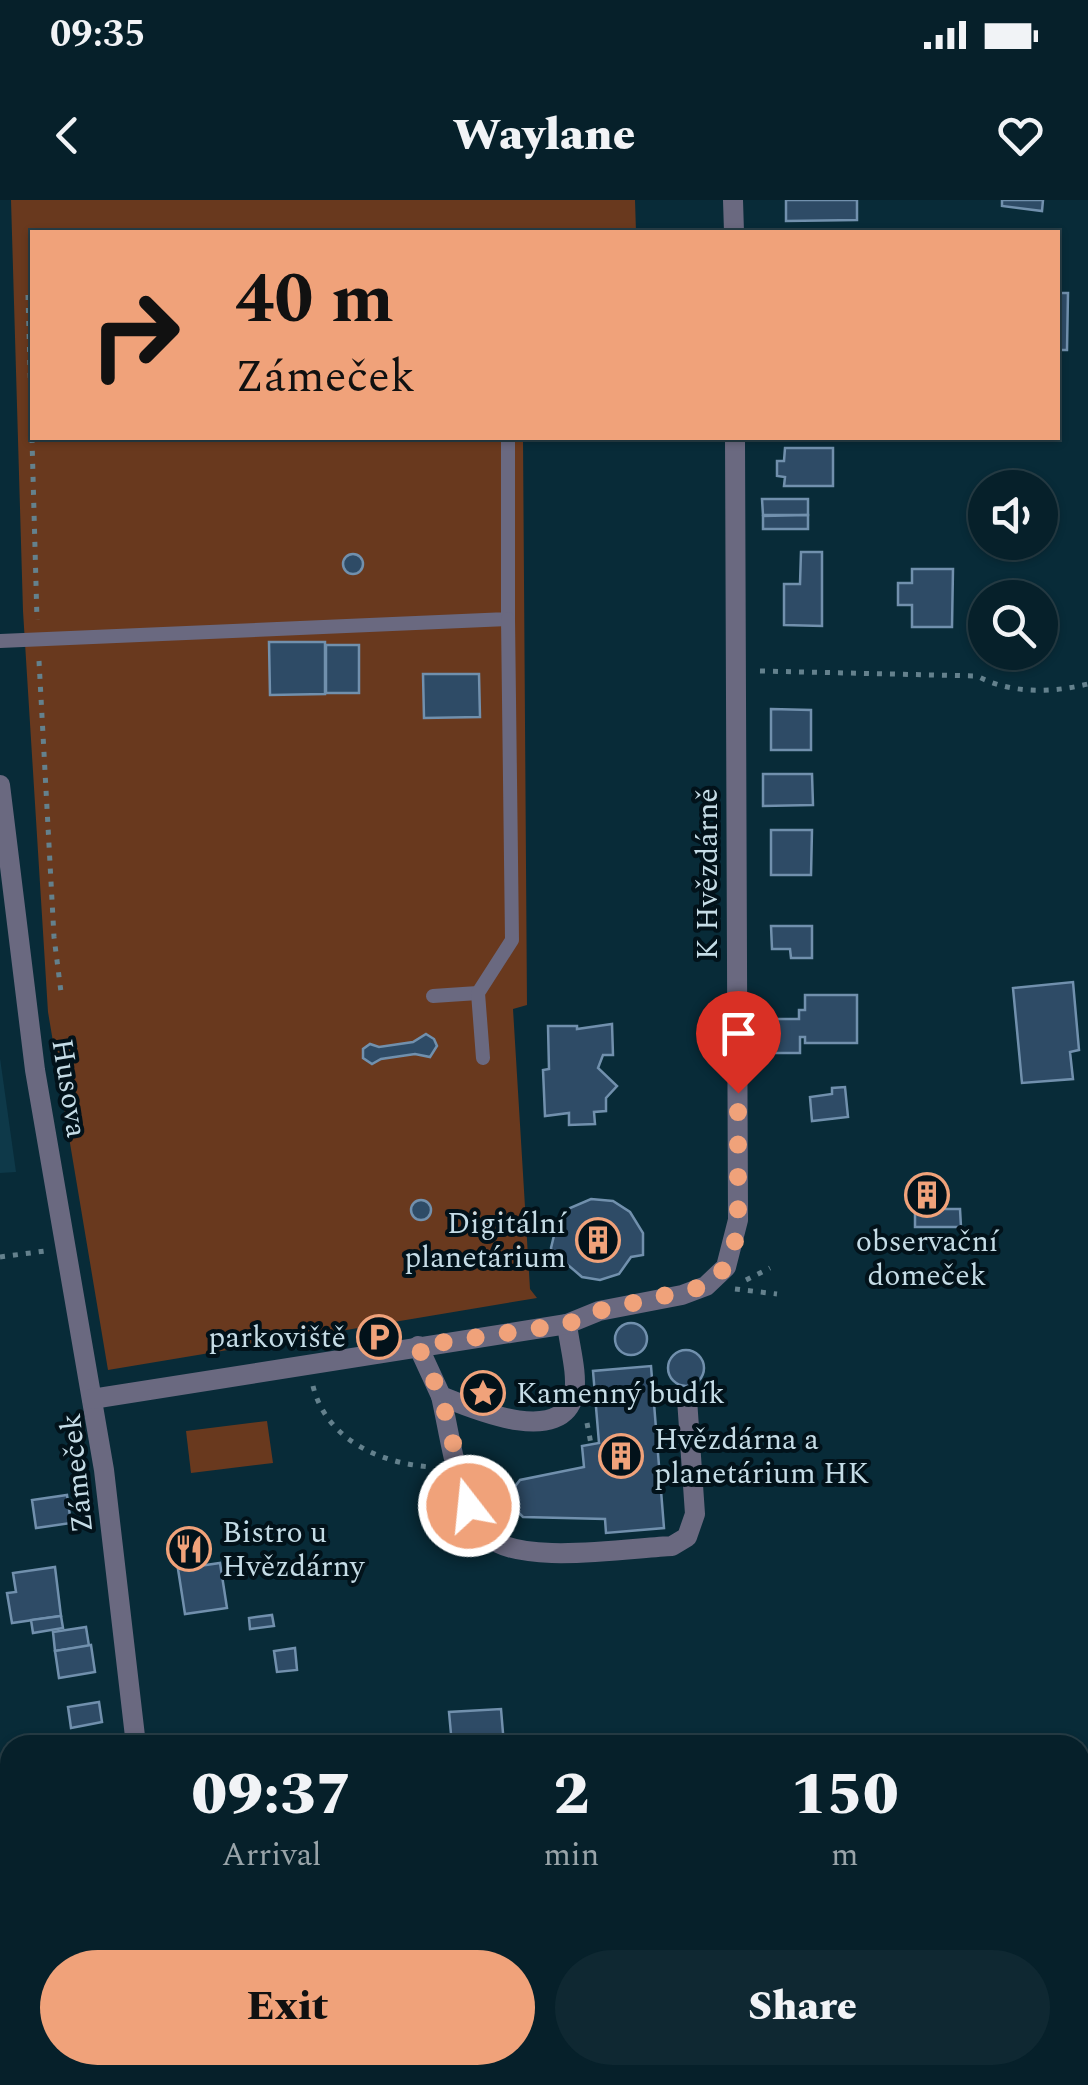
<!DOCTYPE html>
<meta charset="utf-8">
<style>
body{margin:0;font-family:Spectral,serif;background:#0f2832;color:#f1f3f6;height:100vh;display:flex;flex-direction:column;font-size:38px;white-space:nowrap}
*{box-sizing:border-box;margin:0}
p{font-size:32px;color:#98a3a8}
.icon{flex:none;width:55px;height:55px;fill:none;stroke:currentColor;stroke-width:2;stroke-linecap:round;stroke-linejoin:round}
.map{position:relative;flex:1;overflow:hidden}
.drawer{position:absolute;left:0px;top:1535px;width:1090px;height:350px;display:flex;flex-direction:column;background:#06202a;border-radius:30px 30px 0 0;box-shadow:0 2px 8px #0004,0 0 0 2px #273e47}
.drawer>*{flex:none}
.top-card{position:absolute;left:30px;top:30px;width:1030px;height:210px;border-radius:0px;box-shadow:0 2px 8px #0004,0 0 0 2px #273e47;background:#f0a27a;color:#111;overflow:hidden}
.controls{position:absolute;left:968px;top:270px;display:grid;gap:20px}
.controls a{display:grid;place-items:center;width:90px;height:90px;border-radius:50%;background:#06202a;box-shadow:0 2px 8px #0004,0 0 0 2px #273e47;font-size:50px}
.pin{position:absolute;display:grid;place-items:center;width:85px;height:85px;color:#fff;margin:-102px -42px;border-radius:50% 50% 50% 0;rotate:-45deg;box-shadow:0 0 10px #0007}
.pin .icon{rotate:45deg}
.me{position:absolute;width:110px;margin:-55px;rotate:344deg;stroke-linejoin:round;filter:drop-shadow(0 0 8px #0008)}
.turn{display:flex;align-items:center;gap:35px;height:210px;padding:0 40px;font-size:45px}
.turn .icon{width:130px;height:130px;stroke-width:2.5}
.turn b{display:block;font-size:70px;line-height:85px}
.eta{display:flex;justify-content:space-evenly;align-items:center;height:170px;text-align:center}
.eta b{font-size:60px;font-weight:800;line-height:70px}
.cta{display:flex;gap:20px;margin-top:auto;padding:20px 40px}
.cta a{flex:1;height:115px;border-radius:60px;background:#f0a27a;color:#111;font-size:40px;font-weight:800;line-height:115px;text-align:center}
.cta a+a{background:#0f2832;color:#f1f3f6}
.status{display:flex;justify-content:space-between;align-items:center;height:70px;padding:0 50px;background:#06202a;direction:ltr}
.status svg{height:28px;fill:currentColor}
header{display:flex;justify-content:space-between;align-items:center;height:130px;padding:0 40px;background:#06202a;font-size:45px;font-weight:800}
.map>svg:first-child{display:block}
.built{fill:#0e3949}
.green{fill:#69391e}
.building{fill:#2e4b66;stroke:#7190ad;stroke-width:2.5}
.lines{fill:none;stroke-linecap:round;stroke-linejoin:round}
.path{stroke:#64818d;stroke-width:5;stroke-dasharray:5 8;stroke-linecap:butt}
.lane{stroke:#6a6980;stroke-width:14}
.street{stroke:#6a6980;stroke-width:20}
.route{stroke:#f0a27a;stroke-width:18;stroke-dasharray:0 32.4}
.labels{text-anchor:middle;stroke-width:8;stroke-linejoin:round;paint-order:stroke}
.street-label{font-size:30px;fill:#c5dce6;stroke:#02121a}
.poi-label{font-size:30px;fill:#c5dce6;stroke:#02121a;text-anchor:start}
</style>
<div class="status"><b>09:35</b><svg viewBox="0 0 49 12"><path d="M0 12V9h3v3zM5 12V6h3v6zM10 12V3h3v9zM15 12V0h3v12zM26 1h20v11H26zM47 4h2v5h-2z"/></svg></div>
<header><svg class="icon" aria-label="back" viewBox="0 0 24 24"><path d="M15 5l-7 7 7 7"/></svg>Waylane<svg class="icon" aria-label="heart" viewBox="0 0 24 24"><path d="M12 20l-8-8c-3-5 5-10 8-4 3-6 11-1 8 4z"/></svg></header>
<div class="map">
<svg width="1088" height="1885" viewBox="0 0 1088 1885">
<rect width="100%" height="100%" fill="#082b38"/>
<path class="built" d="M 0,858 L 16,972 L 0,973 Z"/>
<g class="green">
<path d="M 11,0 L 635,0 L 636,32 L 32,32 L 32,238 L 523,238 L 527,805 L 513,809 L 530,1089 L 537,1098 L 108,1170 L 48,812 L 23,411 Z"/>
<path d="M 267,1221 L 273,1263 L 191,1273 L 186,1231 Z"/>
<path d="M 1080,1779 L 1088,1782 L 1088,1885 L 823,1885 L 837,1875 L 1080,1875 Z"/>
</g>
<g class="building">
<path d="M 786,0 L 857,0 L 857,20 L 786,21 Z"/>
<path d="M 1002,0 L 1043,0 L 1042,11 L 1002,6 Z"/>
<path d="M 1058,93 L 1068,93 L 1067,150 L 1058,150 Z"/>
<path d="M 785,248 L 833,248 L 833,286 L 784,286 L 785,277 L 777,276 L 777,261 L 784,261 Z"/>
<path d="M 762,299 L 808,299 L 808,315 L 763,315 Z"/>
<path d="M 808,315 L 808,329 L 763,329 L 763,316 Z"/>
<path d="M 801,352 L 822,352 L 822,426 L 784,425 L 784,384 L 800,384 Z"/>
<circle cx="353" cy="364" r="10"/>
<path d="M 912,369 L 953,369 L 952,427 L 912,427 L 912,405 L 898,405 L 898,383 L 912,383 Z"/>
<path d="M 269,442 L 325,442 L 325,494 L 270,495 Z"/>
<rect x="326" y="445" width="33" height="48"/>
<path d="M 423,474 L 479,474 L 480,517 L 424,518 Z"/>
<path d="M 771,509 L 811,510 L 811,550 L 771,550 Z"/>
<path d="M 763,574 L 812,574 L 813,605 L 763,606 Z"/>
<path d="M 771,630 L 812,630 L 811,675 L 771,675 Z"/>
<path d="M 771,726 L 812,726 L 812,758 L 791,758 L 790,749 L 772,749 Z"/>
<path d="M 1073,782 L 1079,850 L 1070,852 L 1073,879 L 1022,883 L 1013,788 Z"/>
<path d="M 805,795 L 857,795 L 857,843 L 805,843 L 805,837 L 800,837 L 800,853 L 772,853 L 772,819 L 799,819 L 799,810 L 805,810 Z"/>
<path d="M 612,824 L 613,855 L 603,855 L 598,868 L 617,886 L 606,898 L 606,911 L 594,912 L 595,924 L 569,925 L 569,913 L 545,916 L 543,870 L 549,869 L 548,826 L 577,826 L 577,829 Z"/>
<path d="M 426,834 L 434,839 L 437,846 L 430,857 L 415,854 L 381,859 L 372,864 L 363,858 L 363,849 L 370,844 L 379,847 L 413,842 Z"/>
<path d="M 845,887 L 848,917 L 812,921 L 810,897 L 832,894 L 832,888 Z"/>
<path d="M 915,981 L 938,981 L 939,1009 L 960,1009 L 961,1027 L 915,1027 Z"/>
<path d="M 591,999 L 613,1001 L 630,1012 L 643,1033 L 643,1055 L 631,1057 L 619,1074 L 600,1080 L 582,1077 L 568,1065 L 556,1067 L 551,1048 L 557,1023 L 570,1008 Z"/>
<circle cx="421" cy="1010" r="10"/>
<circle cx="631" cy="1139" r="16"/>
<circle cx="686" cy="1168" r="18"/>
<path d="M 651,1166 L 664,1328 L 606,1333 L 605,1319 L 523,1317 L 518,1312 L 508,1312 L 506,1287 L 516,1285 L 520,1280 L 584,1267 L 582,1246 L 599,1243 L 593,1171 Z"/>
<path d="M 67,1295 L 71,1323 L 36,1328 L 32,1300 Z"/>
<path d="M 195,1340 L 198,1359 L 184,1361 L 182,1342 Z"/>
<path d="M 220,1363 L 227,1408 L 185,1414 L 178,1369 Z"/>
<path d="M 55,1367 L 61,1416 L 12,1423 L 7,1393 L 16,1392 L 13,1373 Z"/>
<path d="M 272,1415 L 274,1426 L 250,1429 L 249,1418 Z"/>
<path d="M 61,1416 L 63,1428 L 33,1433 L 31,1420 Z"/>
<path d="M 86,1427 L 89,1446 L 55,1451 L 53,1432 Z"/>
<path d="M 91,1445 L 95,1472 L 59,1478 L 55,1451 Z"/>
<path d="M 295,1448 L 297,1470 L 277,1472 L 274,1451 Z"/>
<path d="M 99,1502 L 102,1522 L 71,1528 L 68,1507 Z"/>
<path d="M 501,1509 L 504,1545 L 452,1545 L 449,1512 Z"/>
<path d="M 400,1875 L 455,1876 L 455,1883 L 464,1885 L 400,1885 Z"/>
</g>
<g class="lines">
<g class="path">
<path d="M 28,95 L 37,420"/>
<path d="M 39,461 L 54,737 L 61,792"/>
<path d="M 760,471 L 977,476 C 1011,494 1051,493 1088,484"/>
<path d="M 0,1057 L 45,1051"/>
<path d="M 746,1080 L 770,1068"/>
<path d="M 735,1089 L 777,1094"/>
<path d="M 313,1186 C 326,1239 379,1263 430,1267"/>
<path d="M 587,1223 L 591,1244"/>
<path d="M 0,1699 L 10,1699"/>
<path d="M 1080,1787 L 1088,1789"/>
<path d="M 845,1885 L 859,1875"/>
</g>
<g class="lane">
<path d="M 0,441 L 508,419 L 508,238"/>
<path d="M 433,796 L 478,793"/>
<path d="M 483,858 L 478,793 L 512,740 L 508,419"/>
</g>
<g class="street">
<path d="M 733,0 L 734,32"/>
<path d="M 0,585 L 35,870 L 104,1270 L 136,1545"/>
<path d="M 418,1146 L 441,1196 C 471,1208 562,1248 574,1194 C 578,1174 569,1144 567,1124"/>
<path d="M 441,1196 C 450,1235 458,1305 485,1334 C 515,1367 628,1348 672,1346 L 687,1337 L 695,1314 L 687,1199"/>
<path d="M 92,1199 L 567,1124 L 599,1111 L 682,1095 L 706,1086 L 726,1067 L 738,1020 L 735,238"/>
<path d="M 145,1875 L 146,1885"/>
</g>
</g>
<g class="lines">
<path class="route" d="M 469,1306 L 441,1196 L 418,1146 L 567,1124 L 598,1111 L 706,1086 L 726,1067 L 734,1048 L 738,1020 L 738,893"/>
</g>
<defs>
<g id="building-ring" transform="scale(2.25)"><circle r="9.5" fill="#02121a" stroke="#f0a27a" stroke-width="1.5"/><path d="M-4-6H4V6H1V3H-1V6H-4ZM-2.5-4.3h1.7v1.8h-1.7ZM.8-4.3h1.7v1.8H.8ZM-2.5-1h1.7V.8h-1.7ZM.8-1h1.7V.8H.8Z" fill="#f0a27a"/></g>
<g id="parking-ring" transform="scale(2.25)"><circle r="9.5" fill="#02121a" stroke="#f0a27a" stroke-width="1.5"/><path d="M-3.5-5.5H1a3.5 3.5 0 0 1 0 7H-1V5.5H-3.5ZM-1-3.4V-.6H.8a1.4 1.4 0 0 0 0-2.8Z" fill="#f0a27a"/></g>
<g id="sight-ring" transform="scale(2.25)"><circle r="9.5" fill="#02121a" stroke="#f0a27a" stroke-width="1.5"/><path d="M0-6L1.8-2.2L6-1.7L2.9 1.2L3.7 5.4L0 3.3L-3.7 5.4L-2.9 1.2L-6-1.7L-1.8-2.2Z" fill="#f0a27a"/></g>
<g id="restaurant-ring" transform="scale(2.25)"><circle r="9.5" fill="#02121a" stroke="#f0a27a" stroke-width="1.5"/><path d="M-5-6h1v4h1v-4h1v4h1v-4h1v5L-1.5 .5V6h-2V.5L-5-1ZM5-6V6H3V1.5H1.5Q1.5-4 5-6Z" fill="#f0a27a"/></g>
</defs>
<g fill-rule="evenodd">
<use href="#building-ring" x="927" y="995"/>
<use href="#building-ring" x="598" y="1040"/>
<use href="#parking-ring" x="379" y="1137"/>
<use href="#sight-ring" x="483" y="1193"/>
<use href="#building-ring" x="621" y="1256"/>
<use href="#restaurant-ring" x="189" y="1349"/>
</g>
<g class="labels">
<g class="street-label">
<text transform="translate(707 674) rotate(-90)" y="10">K Hvězdárně</text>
<text transform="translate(70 888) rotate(81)" y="10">Husova</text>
<text transform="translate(76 1273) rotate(-96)" y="10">Zámeček</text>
</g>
<g class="poi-label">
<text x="566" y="1033" text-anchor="end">Digitální<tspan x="566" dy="34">planetárium</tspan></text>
<text x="927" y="1051" text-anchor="middle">observační<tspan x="927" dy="34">domeček</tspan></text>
<text x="346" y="1147" text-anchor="end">parkoviště</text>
<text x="516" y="1203">Kamenný budík</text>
<text x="654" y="1249">Hvězdárna a<tspan x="654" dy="34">planetárium HK</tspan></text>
<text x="222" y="1342">Bistro u<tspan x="222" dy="34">Hvězdárny</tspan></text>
</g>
</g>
</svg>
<div class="controls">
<a><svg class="icon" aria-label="sound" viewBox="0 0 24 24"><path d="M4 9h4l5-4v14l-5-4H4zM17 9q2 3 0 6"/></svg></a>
<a><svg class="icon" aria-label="search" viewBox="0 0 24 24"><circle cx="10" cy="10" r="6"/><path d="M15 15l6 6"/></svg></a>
</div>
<div class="pin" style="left:738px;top:893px;background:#d93025"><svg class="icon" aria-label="arrive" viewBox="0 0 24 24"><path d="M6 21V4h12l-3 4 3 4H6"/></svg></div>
<svg class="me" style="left:469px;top:1306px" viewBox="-20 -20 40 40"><circle r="17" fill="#f0a27a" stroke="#fff" stroke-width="3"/><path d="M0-11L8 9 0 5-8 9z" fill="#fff"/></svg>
<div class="top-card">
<div class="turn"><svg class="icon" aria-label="right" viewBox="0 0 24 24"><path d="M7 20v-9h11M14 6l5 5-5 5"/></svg><div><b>40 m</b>Zámeček</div></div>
</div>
<section class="drawer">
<div class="eta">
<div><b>09:37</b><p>Arrival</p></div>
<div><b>2</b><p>min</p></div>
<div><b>150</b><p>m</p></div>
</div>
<div class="cta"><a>Exit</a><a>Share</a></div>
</section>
</div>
